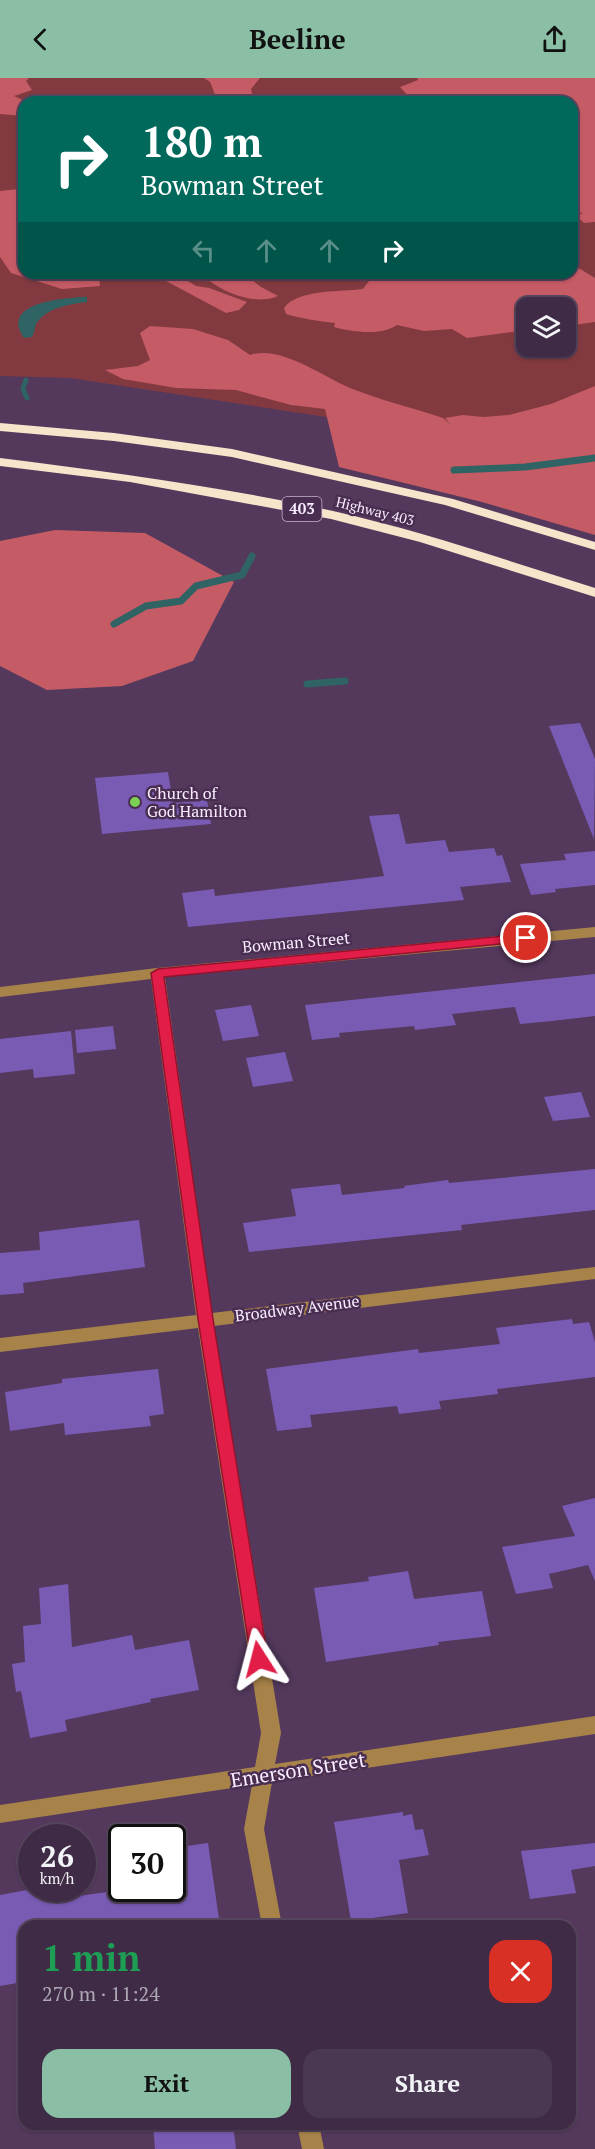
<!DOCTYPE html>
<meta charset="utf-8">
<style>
body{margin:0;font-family:"PT Serif",serif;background:#4a3751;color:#f1f3f6;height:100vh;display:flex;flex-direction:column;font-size:22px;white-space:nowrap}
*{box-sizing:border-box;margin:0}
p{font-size:20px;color:#ada7b3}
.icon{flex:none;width:33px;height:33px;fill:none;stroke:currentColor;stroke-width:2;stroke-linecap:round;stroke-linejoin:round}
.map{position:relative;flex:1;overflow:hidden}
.details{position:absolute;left:18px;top:1842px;width:558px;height:210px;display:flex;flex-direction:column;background:#3f2b46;border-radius:18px;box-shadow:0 2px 4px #0004,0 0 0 2px #58475f}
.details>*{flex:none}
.banner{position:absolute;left:18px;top:18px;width:560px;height:183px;border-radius:18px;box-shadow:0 2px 4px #0004,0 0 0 2px #58475f;background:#00695c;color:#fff;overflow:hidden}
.fabs{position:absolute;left:516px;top:219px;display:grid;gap:12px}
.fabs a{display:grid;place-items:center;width:60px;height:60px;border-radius:12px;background:#3f2b46;box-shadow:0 2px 4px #0004,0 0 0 2px #58475f;font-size:30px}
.speed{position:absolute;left:18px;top:1746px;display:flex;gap:12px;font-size:30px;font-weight:700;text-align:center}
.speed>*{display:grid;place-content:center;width:78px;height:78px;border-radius:50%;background:#3f2b46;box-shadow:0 2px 4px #0004,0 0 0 2px #58475f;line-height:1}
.speed small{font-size:15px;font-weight:400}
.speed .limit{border:3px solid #111;border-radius:9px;background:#fff;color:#111}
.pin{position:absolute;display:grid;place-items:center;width:51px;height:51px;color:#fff;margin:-26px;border:3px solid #fff;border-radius:50%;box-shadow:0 2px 6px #0007}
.me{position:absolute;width:66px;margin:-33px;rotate:351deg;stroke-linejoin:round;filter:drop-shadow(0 0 4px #0008)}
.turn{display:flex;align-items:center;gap:21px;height:126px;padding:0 24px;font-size:27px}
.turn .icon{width:78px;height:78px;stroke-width:2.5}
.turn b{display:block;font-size:42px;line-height:51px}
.lanes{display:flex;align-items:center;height:57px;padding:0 24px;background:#0003;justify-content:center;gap:30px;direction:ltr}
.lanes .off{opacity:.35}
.round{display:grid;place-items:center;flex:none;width:63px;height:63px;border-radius:18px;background:#4a3751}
.summary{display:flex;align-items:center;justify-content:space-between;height:102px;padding:0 24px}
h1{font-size:36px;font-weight:700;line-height:45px;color:#1e9e55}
.action{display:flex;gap:12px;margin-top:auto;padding:12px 24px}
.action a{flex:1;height:69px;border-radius:18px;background:#8abfa5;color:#111;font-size:24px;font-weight:700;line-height:69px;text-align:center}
.action a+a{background:#4a3751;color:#f1f3f6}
header{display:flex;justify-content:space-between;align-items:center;height:78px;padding:0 24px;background:#8abfa5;color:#111;font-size:27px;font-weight:700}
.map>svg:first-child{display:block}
.green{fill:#823a40;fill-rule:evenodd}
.forest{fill:#c55b64}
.water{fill:#306363}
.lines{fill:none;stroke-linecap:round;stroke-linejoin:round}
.stream-far1{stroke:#306363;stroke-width:5}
.stream{stroke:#306363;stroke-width:7}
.building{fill:#795bb4}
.minor{fill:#a88349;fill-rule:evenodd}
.highway{fill:#f6e4cb;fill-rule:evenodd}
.route{fill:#e11d48;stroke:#92132f;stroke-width:1.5}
.poi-dot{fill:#7cd154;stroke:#492e52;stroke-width:2}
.labels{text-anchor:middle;stroke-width:5;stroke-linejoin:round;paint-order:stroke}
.far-street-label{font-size:14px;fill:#faedff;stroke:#492e52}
.shield{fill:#492e52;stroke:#c5b4cb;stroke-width:1.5}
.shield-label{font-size:15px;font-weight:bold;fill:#faedff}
.poi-label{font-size:16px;fill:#faedff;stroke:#492e52;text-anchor:start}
.street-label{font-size:16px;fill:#faedff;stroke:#492e52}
.near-street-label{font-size:20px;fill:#faedff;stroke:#492e52}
</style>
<header><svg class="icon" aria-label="back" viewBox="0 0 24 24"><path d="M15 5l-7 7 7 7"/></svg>Beeline<svg class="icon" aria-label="share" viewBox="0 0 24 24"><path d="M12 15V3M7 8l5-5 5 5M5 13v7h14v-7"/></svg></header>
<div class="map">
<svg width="595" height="2071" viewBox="0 0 595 2071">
<rect width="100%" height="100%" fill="#54395d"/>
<path class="green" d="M 0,0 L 595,0 L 595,348 L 516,368 L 70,300 L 0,298 ZM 24,24 L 572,24 L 572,195 L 24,195 ZM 526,230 L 566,230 L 566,268 L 526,268 Z"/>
<g class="forest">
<path d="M 0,0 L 29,0 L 26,3 L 32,12 L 14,18 L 27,24 L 24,24 L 24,38 L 0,36 Z"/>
<path d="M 204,0 L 260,0 L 251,11 L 254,24 L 218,24 L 210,4 Z"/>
<path d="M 417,0 L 595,0 L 595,144 L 584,145 L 576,138 L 583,135 L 572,133 L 572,24 L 418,24 L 410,20 L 400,9 L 418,2 Z"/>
<path d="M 19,111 L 24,112 L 24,149 L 16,153 L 17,158 L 24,161 L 24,195 L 175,195 L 196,208 L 209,210 L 247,224 L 239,232 L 226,235 L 166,203 L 143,199 L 99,200 L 100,208 L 62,211 L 11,195 L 0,179 L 0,113 Z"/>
<path d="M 572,186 L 595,200 L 595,244 L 566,248 L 566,230 L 526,230 L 526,252 L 467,260 L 452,251 L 424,253 L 397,247 C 381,258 352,254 334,249 L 335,245 C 318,243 303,241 286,236 L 284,230 C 297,211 342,214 363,211 L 375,195 L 572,195 Z"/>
<path d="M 200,195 L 243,195 L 261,209 L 278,218 C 254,229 217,212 200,195 Z"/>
<path d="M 150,248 L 193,251 L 228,262 L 250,277 C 280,267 322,298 350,310 C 380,322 413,330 443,340 L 450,346 L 445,340 L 463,337 L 483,339 L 509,337 L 551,326 L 595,308 L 595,457 L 482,424 L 339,389 L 325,331 L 291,327 L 236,312 L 176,310 L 123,301 L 105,292 L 138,288 L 150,282 L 140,255 Z"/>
<path d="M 55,452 L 145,455 L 234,504 L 193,583 L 122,608 L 47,612 L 0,588 L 0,463 Z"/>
</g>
<path class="water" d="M 80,219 L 87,219 L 87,224 C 71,226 50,229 39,242 C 34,247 35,254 32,259 L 24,260 C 0,225 60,221 80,219 Z"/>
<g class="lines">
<path class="stream-far1" d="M 26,302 L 23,311 L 27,320"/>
<g class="stream">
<path d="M 454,392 L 525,389 L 595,380"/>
<path d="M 114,546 L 146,528 L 181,523 L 196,508 L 242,497 L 252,478"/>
<path d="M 307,606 L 345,603"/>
</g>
</g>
<g class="building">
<path d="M 580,645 L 595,681 L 594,761 L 549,648 Z"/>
<path d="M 168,694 L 173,725 L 207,722 L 211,746 L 102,756 L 95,700 Z"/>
<path d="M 399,736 L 406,766 L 445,762 L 449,774 L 494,770 L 497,778 L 502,777 L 511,804 L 460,809 L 464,822 L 188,849 L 182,815 L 214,811 L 215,818 L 384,798 L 369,738 Z"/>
<path d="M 595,773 L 595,807 L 555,811 L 556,814 L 531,817 L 520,786 L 566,782 L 564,776 Z"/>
<path d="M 595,896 L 595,938 L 552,943 L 520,946 L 515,929 L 452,936 L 456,947 L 415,952 L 414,948 L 339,955 L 340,959 L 312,962 L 305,927 Z"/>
<path d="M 251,927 L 259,958 L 223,963 L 215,932 Z"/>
<path d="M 113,948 L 116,971 L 77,975 L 75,952 Z"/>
<path d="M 71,953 L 75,996 L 34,1000 L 33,991 L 0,995 L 0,961 Z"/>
<path d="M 285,974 L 293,1003 L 253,1009 L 246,980 Z"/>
<path d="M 581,1014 L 590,1039 L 553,1043 L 544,1019 Z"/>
<path d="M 595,1091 L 595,1132 L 461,1147 L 462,1152 L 249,1174 L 243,1145 L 296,1138 L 291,1111 L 340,1106 L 342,1117 L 405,1110 L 404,1108 L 448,1102 L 449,1105 Z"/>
<path d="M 139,1142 L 145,1189 L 23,1205 L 24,1215 L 0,1217 L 0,1175 L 40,1172 L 39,1154 Z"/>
<path d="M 572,1241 L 573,1246 L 589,1244 L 595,1264 L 595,1299 L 497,1311 L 498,1316 L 439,1323 L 441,1331 L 399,1336 L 397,1328 L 310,1337 L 312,1349 L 277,1353 L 266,1291 L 418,1271 L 419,1275 L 500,1266 L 496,1250 Z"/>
<path d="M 158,1291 L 164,1336 L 149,1338 L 151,1348 L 65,1357 L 64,1345 L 10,1353 L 5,1314 L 62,1305 L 62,1301 Z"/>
<path d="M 595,1420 L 595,1503 L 588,1487 L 549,1496 L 553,1510 L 516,1516 L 502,1469 L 575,1458 L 562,1428 Z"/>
<path d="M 408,1493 L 414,1521 L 482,1513 L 491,1558 L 438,1564 L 439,1567 L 326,1584 L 314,1510 L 369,1503 L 368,1499 Z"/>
<path d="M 68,1506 L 72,1569 L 132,1557 L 135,1572 L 189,1562 L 199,1612 L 150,1621 L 151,1624 L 65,1642 L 67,1653 L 30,1660 L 21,1613 L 16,1614 L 12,1586 L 25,1584 L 23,1548 L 41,1546 L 39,1510 Z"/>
<path d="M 403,1734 L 403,1738 L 412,1736 L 415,1752 L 423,1751 L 429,1777 L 399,1782 L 408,1835 L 351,1843 L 334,1744 Z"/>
<path d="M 208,1765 L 220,1848 L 19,1848 L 23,1904 L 0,1908 L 0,1817 L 38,1810 L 71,1810 L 72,1819 L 135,1810 L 172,1810 L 172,1770 Z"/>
<path d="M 595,1765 L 595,1788 L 571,1792 L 576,1815 L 530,1821 L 521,1773 Z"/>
<path d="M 153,2046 L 233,2046 L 236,2071 L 155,2071 Z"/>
</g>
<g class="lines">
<g class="minor">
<path d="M 595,849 L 595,859 L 165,899 L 212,1235 L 595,1189 L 595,1201 L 214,1248 L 281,1655 L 275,1686 L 595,1638 L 595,1656 L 272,1704 L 264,1751 L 282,1848 L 262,1848 L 244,1751 L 252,1707 L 0,1745 L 0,1727 L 255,1689 L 261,1655 L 198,1250 L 0,1274 L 0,1260 L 196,1237 L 151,901 L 0,919 L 0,909 L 157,890 Z"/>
<path d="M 297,2046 L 319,2046 L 324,2071 L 302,2071 Z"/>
</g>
<g class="highway">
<path d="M 0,345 L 114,355 L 232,371 L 453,421 L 595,464 L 595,472 L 445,427 L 232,379 L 114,363 L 0,353 Z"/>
<path d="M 0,380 C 111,394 223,409 333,433 C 422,453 508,483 595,510 L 595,519 L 420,464 L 331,441 L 130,404 L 0,388 Z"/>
</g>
</g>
<path class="route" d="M 526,856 L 532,860 L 530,863 L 164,899 L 213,1241 L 268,1581 L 265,1587 L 259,1589 L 253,1587 L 251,1581 L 198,1241 L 151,895 L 158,891 Z"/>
<circle class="poi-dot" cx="135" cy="724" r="6"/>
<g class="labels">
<g class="far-street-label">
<text transform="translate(375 433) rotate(14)" y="5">Highway 403</text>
</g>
<rect class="shield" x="282.5" y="419" width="39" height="24" rx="4.5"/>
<g class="shield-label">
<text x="302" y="436">403</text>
</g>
<g class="poi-label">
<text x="147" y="721">Church of<tspan x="147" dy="18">God Hamilton</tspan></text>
</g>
<g class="street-label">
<text transform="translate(296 864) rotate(-5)" y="6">Bowman Street</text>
<text transform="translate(297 1230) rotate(-7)" y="6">Broadway Avenue</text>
</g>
<g class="near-street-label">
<text transform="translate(298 1692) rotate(-9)" y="7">Emerson Street</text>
</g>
</g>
</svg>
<div class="fabs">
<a><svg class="icon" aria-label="layers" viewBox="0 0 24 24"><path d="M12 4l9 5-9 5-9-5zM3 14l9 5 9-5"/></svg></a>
</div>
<div class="speed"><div>26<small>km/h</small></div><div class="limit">30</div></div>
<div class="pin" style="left:526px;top:860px;background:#d93025"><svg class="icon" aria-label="arrive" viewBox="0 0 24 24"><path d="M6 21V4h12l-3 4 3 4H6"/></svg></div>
<svg class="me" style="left:259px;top:1581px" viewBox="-20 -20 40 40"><path d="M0-17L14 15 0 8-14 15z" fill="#e11d48" stroke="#fff" stroke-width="4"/></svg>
<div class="banner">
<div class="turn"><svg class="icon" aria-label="right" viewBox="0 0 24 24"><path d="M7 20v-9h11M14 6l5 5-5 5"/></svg><div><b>180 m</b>Bowman Street</div></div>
<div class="lanes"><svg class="icon off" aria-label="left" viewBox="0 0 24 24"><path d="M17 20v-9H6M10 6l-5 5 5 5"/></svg><svg class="icon off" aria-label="ahead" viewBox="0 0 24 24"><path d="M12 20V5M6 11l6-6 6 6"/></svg><svg class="icon off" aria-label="ahead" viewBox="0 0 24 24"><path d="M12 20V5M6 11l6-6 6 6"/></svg><svg class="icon" aria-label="right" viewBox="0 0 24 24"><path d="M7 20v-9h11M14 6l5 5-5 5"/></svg></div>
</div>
<section class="details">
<div class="summary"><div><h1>1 min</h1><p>270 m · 11:24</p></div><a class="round" style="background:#d93025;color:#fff"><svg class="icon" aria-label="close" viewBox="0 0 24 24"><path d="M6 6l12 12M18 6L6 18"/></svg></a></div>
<div class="action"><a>Exit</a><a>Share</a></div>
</section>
</div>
